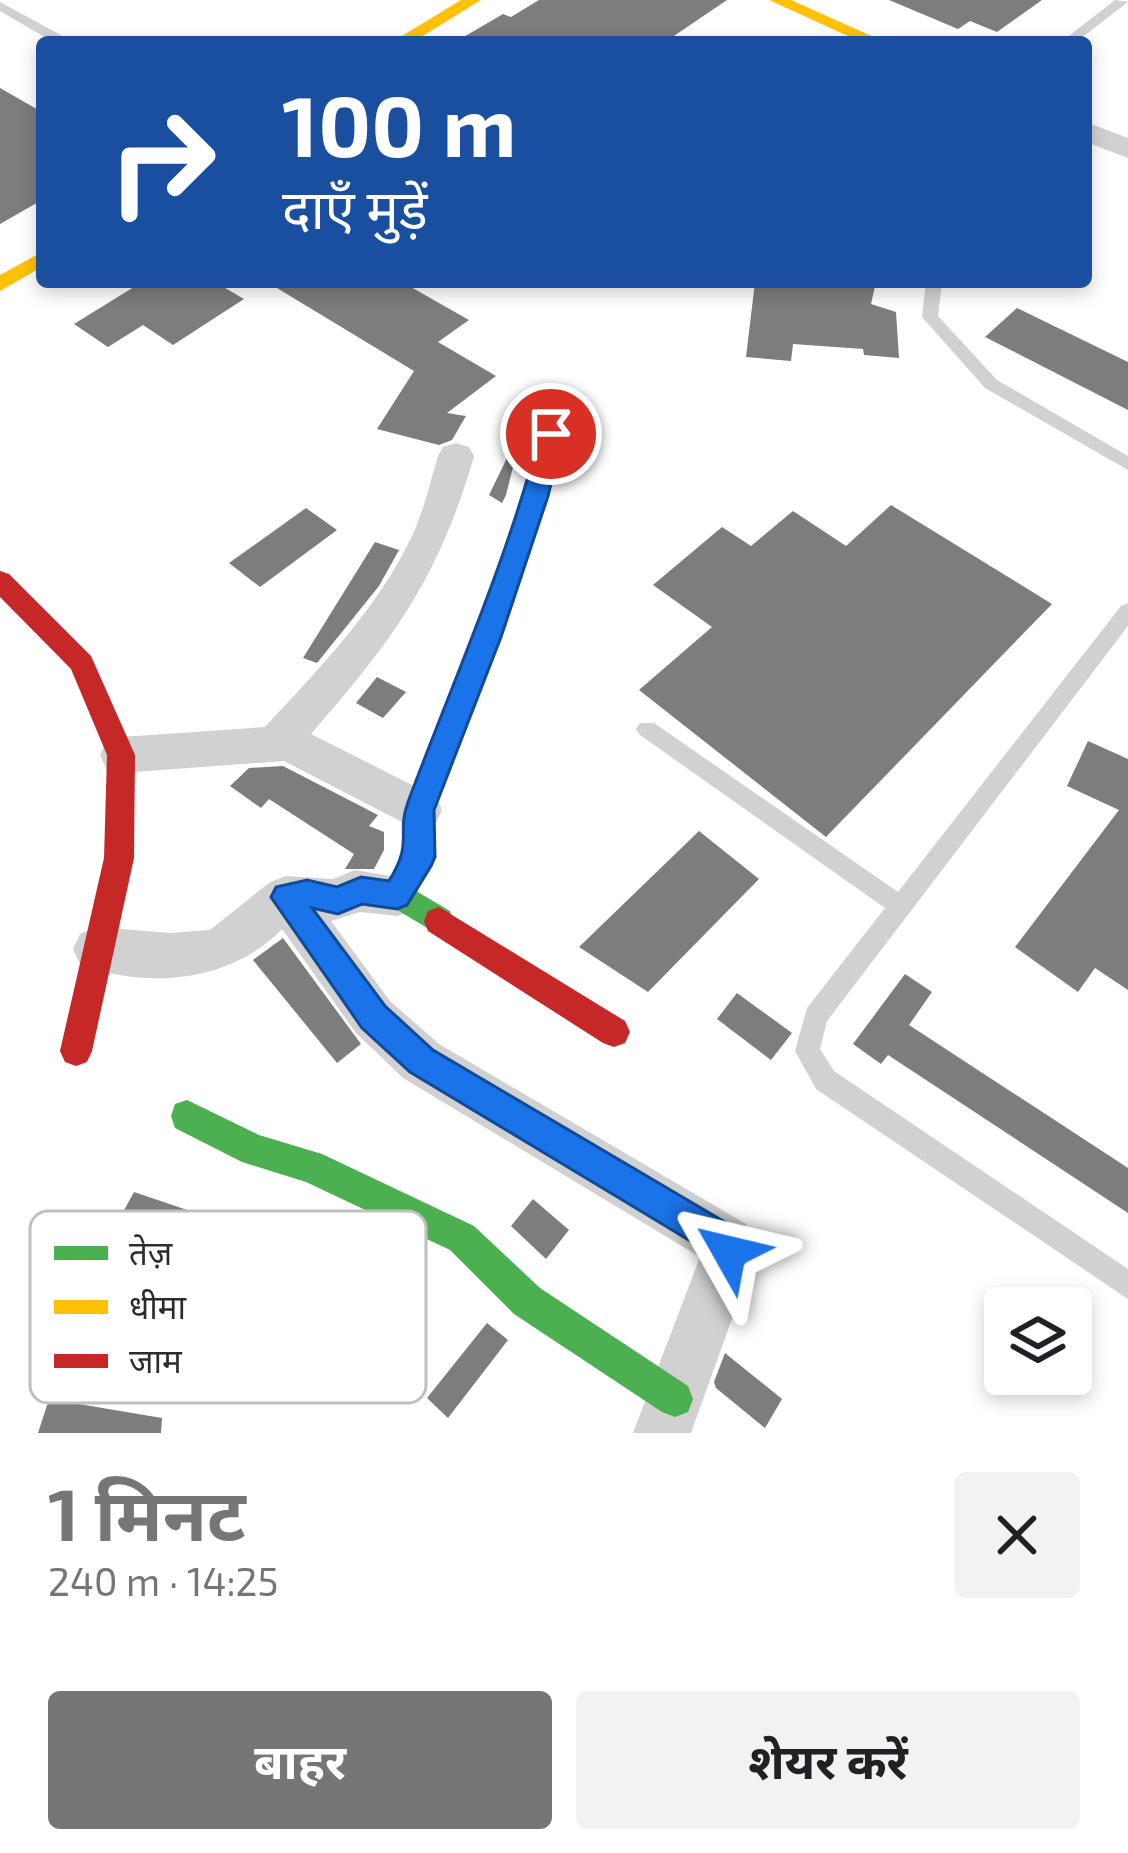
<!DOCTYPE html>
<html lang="hi">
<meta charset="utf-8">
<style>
body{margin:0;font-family:"Exo 2","Noto Sans Devanagari",sans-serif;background:#f2f2f2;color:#202124;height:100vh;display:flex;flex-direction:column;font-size:45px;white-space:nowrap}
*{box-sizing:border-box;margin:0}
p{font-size:39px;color:#757577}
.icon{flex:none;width:66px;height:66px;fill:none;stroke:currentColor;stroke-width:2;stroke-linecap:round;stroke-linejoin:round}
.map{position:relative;height:1433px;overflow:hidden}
.side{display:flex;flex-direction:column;background:#fff;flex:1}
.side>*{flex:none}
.top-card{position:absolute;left:36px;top:36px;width:1056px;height:252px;border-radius:12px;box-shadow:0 6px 18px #0003;background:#1a4fa0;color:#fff;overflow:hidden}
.controls{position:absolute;left:984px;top:1287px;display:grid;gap:24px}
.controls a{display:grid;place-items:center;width:108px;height:108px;border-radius:12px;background:#fff;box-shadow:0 6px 18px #0003;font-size:60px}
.pin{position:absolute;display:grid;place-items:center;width:102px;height:102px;color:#fff;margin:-51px;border:6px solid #fff;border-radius:50%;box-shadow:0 3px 12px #0007}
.me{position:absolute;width:132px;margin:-66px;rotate:307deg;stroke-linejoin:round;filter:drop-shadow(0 0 9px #0008)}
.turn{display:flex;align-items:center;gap:42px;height:252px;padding:0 48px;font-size:54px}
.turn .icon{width:156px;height:156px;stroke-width:2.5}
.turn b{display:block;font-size:84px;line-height:102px}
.round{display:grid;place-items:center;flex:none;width:126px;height:126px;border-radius:12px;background:#f2f2f2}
.headline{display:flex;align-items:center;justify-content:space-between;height:204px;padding:0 48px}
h1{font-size:72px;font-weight:700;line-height:90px;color:#767676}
.cta{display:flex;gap:24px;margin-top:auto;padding:24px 48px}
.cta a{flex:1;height:138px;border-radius:12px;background:#767676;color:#fff;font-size:48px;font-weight:700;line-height:138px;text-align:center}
.cta a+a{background:#f2f2f2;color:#202124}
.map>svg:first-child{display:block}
.building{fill:#7d7d7d}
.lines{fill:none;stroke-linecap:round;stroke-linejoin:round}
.lane{fill:#d1d1d1;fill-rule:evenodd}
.street{fill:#d1d1d1;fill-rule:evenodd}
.fast{fill:#4caf50;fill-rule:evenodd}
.slow{fill:#ffc107;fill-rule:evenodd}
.jam{fill:#c62828;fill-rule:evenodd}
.route{fill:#1a73e8;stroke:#114b97;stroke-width:3}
.key{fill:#fff;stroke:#c0c0c0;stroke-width:3}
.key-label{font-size:33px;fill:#2c2c2c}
</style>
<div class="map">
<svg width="1128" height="1433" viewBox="0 0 1128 1433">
<rect width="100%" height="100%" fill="#fff"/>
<g class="building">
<path d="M 539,0 L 727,0 L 665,42 L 455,42 L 503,14 L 511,17 Z"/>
<path d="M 889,0 L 1042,0 L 997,32 L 970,21 L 958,29 Z"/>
<path d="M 0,88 L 42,112 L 42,200 L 0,224 Z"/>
<path d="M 142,282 L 215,282 L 244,299 L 173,345 L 143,325 L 108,347 L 74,324 Z"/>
<path d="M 267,282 L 402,282 L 469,320 L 438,342 L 496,376 L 447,413 L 466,416 L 452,440 L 439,445 L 377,429 L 414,371 Z"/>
<path d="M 755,282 L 876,282 L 871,304 L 896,312 L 899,358 L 864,355 L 863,349 L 793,344 L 791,361 L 746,357 Z"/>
<path d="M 1017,308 L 1128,362 L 1128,410 L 985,337 Z"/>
<path d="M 524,423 L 506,495 L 502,503 L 489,495 Z"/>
<path d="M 891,505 L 1052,604 L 826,837 L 639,690 L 712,627 L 653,585 L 722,527 L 751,546 L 793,511 L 846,546 Z"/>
<path d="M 306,508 L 337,530 L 260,587 L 229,563 Z"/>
<path d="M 375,542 L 399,550 L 379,586 L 317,663 L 303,658 Z"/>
<path d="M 377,677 L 406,692 L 383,718 L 356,703 Z"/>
<path d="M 1088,741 L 1128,759 L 1128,990 L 1095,968 L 1078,992 L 1015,947 L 1119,810 L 1067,786 Z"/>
<path d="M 283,766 L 378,815 L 369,826 L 384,832 L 384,850 L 374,869 L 345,869 L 354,854 L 269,799 L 261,808 L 230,786 L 249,768 Z"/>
<path d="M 699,831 L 759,879 L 648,992 L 579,947 Z"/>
<path d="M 283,938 L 361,1044 L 337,1063 L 253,960 Z"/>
<path d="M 905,974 L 932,992 L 909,1025 L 1128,1168 L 1128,1213 L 888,1055 L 881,1064 L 853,1044 Z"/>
<path d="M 737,993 L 792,1033 L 771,1060 L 717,1019 Z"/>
<path d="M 134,1192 L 208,1217 L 144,1344 L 68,1312 Z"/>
<path d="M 533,1199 L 569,1230 L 546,1259 L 511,1226 Z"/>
<path d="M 487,1323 L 508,1340 L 448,1418 L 427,1398 Z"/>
<path d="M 725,1353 L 782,1399 L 765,1428 L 716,1388 L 714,1382 Z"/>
<path d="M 49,1399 L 162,1418 L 161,1433 L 38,1433 Z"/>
</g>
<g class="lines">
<g class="lane">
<path d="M 1115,0 L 1128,2 L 1076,42 L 1061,42 Z"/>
<path d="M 0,2 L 68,39 L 70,42 L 53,42 L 0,11 Z"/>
<path d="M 926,282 L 942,282 L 938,316 L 997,380 L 1128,456 L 1128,470 L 985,388 L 922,317 Z"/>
<path d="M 1128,603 L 1128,626 L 827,1021 L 820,1049 L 834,1071 L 1128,1269 L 1128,1299 L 816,1089 L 795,1051 L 807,1008 L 885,908 L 640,735 L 636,729 L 640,723 L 654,723 L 898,892 L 1121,606 Z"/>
</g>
<g class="street">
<path d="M 1086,122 L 1128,138 L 1128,158 L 1086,142 Z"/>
<path d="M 456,443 L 469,447 L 474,456 C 439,578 393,640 311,734 L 436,797 L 442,810 L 436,823 L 420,829 L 404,823 L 284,761 L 121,773 L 106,768 L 100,755 L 106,742 L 121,737 L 265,727 C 319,669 378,608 412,536 C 424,510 430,483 438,456 L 443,447 Z"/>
<path d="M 355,870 L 413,880 L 420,895 L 413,910 L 397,916 L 360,912 L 331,921 L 390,1001 L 439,1044 L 746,1224 L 756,1252 L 691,1433 L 633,1433 L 700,1257 L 403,1078 L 356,1033 L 282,929 C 231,982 148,990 80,964 L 73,949 L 80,934 L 97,927 L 170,933 L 210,930 L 270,882 L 286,876 L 333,879 Z"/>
</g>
<g class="fast">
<path d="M 559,394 L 570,402 L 548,496 L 501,637 L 434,810 L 436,857 L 416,891 L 450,911 L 454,921 L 450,931 L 439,935 L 387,904 L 382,895 L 406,855 L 406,810 L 475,637 L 524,496 L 548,402 Z"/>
<path d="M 187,1100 L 259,1135 L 322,1154 L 474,1226 L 540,1288 L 688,1386 L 693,1399 L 688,1412 L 675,1417 L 662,1412 L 514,1314 L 450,1250 L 306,1182 L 242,1162 L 175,1128 L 171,1116 L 175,1104 Z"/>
</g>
<g class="slow">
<path d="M 461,0 L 481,0 L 413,42 L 392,42 Z"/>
<path d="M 769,0 L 791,0 L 885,42 L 861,42 Z"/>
<path d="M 42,252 L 42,267 L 0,291 L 0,275 Z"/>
</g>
<g class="jam">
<path d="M 0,571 L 9,574 L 91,656 L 135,755 L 134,858 L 92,1051 L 87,1062 L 76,1066 L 65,1062 L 60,1051 L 104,858 L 107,755 L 71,669 L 0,597 Z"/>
<path d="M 439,907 L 625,1021 L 630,1032 L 625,1043 L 614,1047 L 603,1043 L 428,931 L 424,921 L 428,911 Z"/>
</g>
</g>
<path class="route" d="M 551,425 L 563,434 L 548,496 L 501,637 L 434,810 L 435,857 L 431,866 L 407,905 L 397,909 L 362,904 L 338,914 L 312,908 L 385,1006 L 433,1050 L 740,1231 L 747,1252 L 741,1264 L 729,1269 L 717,1264 L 712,1254 L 410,1072 L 362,1028 L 271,897 L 276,887 L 307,880 L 337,887 L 361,877 L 389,881 C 414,841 396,835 408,802 C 454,679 507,561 540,434 Z"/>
<rect x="30" y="1211" width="396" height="192" rx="18" class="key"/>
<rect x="54" y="1246" width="54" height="14" fill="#4caf50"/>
<rect x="54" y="1300" width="54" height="14" fill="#ffc107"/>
<rect x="54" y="1354" width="54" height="14" fill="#c62828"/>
<g class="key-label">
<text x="129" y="1265">तेज़</text>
<text x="129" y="1319">धीमा</text>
<text x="129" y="1373">जाम</text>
</g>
</svg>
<div class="controls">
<a><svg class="icon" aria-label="layers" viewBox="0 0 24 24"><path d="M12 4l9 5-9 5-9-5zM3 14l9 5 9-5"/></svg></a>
</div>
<div class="pin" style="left:551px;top:434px;background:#d93025"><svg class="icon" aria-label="arrive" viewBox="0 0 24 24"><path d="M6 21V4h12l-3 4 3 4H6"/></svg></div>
<svg class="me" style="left:729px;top:1252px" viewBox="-20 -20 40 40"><path d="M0-17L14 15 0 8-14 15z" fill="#1a73e8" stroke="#fff" stroke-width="4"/></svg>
<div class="top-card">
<div class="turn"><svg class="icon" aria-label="right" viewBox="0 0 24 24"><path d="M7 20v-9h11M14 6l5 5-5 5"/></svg><div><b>100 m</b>दाएँ मुड़ें</div></div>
</div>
</div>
<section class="side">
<div class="headline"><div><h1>1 मिनट</h1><p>240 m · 14:25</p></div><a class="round"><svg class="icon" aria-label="close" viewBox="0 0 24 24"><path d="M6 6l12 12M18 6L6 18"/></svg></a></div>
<div class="cta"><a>बाहर</a><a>शेयर करें</a></div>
</section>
